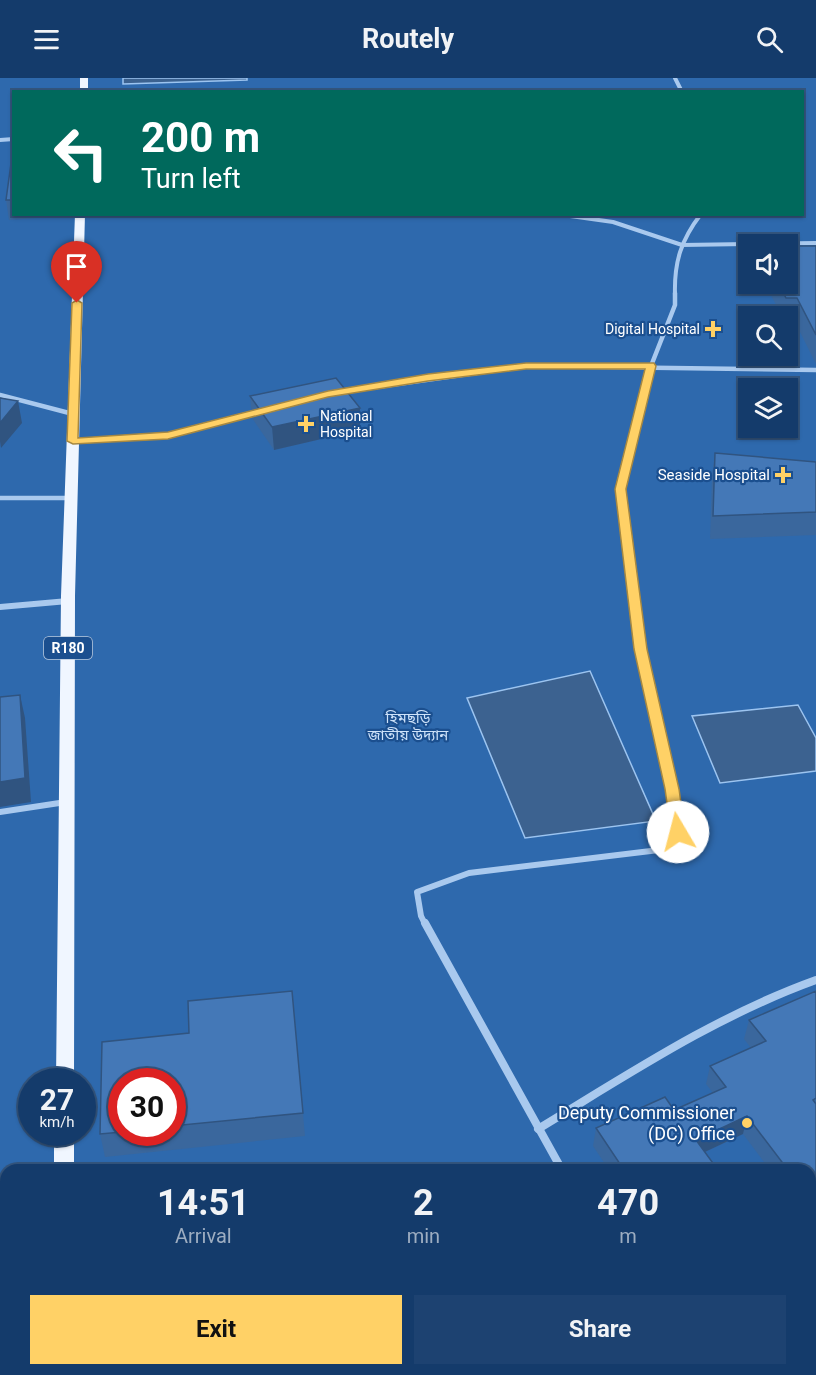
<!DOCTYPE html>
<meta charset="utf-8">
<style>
body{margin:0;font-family:Roboto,"Noto Sans Bengali",sans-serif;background:#1d4271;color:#f1f3f6;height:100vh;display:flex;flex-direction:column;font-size:22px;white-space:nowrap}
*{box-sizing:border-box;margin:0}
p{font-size:20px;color:#9dadc1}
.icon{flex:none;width:33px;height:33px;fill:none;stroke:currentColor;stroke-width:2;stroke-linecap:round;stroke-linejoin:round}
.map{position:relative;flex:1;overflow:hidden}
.sheet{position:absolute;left:0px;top:1086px;width:816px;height:212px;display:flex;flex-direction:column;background:#143b6b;border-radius:18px 18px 0 0;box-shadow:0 2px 4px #0004,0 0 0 2px #33557e}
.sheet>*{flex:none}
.hud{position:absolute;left:12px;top:12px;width:792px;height:126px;border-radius:0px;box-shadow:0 2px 4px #0004,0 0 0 2px #33557e;background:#00695c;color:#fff;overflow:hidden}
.tools{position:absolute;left:738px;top:156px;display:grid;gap:12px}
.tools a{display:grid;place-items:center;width:60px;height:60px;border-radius:0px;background:#143b6b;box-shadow:0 2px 4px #0004,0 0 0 2px #33557e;font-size:30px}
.speed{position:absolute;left:18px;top:990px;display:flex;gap:12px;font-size:30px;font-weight:700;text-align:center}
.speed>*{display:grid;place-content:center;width:78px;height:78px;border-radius:50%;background:#143b6b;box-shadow:0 2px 4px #0004,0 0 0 2px #33557e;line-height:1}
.speed small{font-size:15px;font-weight:400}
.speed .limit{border:9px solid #d22;background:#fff;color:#111}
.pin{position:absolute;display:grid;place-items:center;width:51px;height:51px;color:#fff;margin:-62px -26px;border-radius:50% 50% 50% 0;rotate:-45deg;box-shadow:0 0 6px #0007}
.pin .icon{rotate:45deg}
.me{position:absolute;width:66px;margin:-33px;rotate:352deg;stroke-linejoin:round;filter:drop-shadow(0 0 4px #0008)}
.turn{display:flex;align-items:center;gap:21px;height:126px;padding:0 30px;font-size:27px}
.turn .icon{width:78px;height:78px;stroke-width:2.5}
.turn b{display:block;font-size:42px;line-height:51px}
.eta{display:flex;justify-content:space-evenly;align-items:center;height:102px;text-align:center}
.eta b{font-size:36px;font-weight:700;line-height:42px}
.button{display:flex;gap:12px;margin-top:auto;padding:12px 30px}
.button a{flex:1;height:69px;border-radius:0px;background:#ffd166;color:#111;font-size:24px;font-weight:700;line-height:69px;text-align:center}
.button a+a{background:#1d4271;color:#f1f3f6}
header{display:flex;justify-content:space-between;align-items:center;height:78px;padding:0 30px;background:#143b6b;font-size:27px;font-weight:700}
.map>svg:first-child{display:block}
.green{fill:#2e69ad;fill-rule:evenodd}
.water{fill:#3c6290;stroke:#9cc4f0;stroke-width:1.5}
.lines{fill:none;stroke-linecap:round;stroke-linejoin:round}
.minor-far3{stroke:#a9c9ee;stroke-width:4}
.minor-far2{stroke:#a9c9ee;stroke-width:4.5}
.minor-far1{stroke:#a9c9ee;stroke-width:6}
.minor{stroke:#a9c9ee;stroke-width:8}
.primary{fill:#f0f6ff;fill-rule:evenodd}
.wall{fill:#3a679d;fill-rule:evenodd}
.shaded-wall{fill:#305480}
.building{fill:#4478b7;stroke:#305480;stroke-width:1.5}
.route{fill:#ffd166;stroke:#a68842;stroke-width:1.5}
.poi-dot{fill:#ffd166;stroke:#1b4f8f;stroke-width:2}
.labels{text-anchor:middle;stroke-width:4.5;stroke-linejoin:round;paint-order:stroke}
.far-poi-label{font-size:14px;fill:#fff;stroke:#1b4f8f;text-anchor:end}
.shield{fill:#1b4f8f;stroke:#bbcadd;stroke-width:1.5}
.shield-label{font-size:14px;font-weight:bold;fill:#fff}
.poi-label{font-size:15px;fill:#fff;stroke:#1b4f8f;text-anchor:end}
.park-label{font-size:15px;fill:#cfe3fa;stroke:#1b4f8f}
.near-poi-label{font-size:18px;fill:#fff;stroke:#1b4f8f;text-anchor:end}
</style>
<header><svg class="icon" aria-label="menu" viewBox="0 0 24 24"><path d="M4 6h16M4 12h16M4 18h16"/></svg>Routely<svg class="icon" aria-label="search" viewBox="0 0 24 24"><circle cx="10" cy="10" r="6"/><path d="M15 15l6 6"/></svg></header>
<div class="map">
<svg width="816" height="1297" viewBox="0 0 816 1297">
<rect width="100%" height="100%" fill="#1b4f8f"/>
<path class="green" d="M 0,0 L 816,0 L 816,1297 L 0,1297 ZM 14,14 L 802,14 L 802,136 L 14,136 ZM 748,166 L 788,166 L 788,206 L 748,206 ZM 748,238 L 788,238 L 788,278 L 748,278 ZM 748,310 L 788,310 L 788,350 L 748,350 ZM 32,1004 L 82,1004 L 82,1054 L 32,1054 ZM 122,1004 L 172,1004 L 172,1054 L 122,1054 ZM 6,1092 L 810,1092 L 810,1292 L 6,1292 Z"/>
<g class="water">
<path d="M 123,0 L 247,0 L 247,2 L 123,6 Z"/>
<path d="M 590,593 L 656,743 L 525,760 L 467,620 Z"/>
<path d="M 798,627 L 816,660 L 816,693 L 720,705 L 692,638 Z"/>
</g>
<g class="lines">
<g class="minor-far3">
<path d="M 675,0 L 682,14"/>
<path d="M 0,62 L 14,61"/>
<path d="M 556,136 L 613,144 L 682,167 L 816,165"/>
<path d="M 675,217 C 674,184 681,162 701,136"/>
</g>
<g class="minor-far2">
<path d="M 341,314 L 526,288 L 816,292"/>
<path d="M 0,317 L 73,336"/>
<path d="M 73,363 L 168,357 L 258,334"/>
<path d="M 0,420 L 71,420"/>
<path d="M 631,493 L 620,411 L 651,288 L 675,227 L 675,215"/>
</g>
<g class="minor-far1">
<path d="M 0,529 L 68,523"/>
<path d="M 0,734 L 66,724"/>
<path d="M 425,846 L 421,838 L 417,814 L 469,795 L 659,772 L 671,764 L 678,754 L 672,711 L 641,571 L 631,491"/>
</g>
<g class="minor">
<path d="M 425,845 L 562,1092"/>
<path d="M 538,1051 C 629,996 716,938 816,902"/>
<path d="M 0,1135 L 6,1134"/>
<path d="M 679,1292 L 681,1297"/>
</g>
<g class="primary">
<rect x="80" y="0" width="8" height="14"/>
<path d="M 75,136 L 85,136 L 75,518 L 74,1004 L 56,1004 L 61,518 Z"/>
<rect x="54" y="1054" width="20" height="38"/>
<rect x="55" y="1292" width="22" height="5"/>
</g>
</g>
<g class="wall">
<path d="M 14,78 L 14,136 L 51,136 L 51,139 L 9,142 L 6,122 Z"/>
<path d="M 816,168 L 816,286 L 793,240 L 788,240 L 788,238 L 782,238 L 765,206 L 788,206 Z"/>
<path d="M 250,318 L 360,330 L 360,352 L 274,372 L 252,340 Z"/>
<path d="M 715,375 L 816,384 L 816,457 L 710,461 L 712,398 Z"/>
<path d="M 292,913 L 305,1058 L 105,1079 L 100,1056 L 102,964 L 189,955 L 188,923 ZM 122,1004 L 172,1004 L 172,1054 L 122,1054 Z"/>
<path d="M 816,913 L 816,1154 L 810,1146 L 810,1092 L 770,1092 L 743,1056 L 705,1074 L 718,1092 L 609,1092 L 593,1068 L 596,1050 L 674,1032 L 713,1015 L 706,1006 L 710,988 L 751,970 L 744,961 L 749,942 Z"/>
<path d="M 743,1292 L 810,1292 L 816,1297 L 747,1297 Z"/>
</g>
<g class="shaded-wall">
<path d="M 18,323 L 22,345 L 1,370 L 0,363 L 0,345 Z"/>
<path d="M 360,330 L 360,352 L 274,372 L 272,349 Z"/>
<path d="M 20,617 L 25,640 L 31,724 L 0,729 L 0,704 Z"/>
<path d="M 747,1038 L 743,1056 L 692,1080 L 696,1062 Z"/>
</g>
<g class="building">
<path d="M 12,78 L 14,78 L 14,122 L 6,122 Z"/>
<path d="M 788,168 L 816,168 L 816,257 L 797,220 L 786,220 L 779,206 L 788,206 Z"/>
<path d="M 336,300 L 360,330 L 272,349 L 250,318 Z"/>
<path d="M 0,320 L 18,323 L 0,345 Z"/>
<path d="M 715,375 L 816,384 L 816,434 L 713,438 Z"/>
<path d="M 20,617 L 25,700 L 0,704 L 0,619 Z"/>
<path d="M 292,913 L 303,1035 L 172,1048 L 172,1004 L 122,1004 L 122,1054 L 100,1056 L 102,964 L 189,955 L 188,923 Z"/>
<path d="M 816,913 L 816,1020 L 813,1022 L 816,1026 L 816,1128 L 810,1121 L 810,1092 L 788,1092 L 747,1038 L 696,1062 L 718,1092 L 624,1092 L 596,1050 L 665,1019 L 674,1032 L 726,1009 L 710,988 L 766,963 L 749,942 Z"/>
<path d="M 816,1177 L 816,1297 L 764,1297 L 760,1292 L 810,1292 L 810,1181 Z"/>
</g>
<path class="route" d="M 77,222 L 82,225 L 78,360 L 168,354 L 328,313 L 428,296 L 526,285 L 654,285 L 656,288 L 626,411 L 647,571 L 679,711 L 685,754 L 683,758 L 678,760 L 671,754 L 665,711 L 634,571 L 615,411 L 645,291 L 526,291 L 428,303 L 328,319 L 168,361 L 73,366 L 67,363 L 72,225 Z"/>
<g class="poi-dot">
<path d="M710 242h6v6h6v6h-6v6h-6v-6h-6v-6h6z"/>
<path d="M303 337h6v6h6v6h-6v6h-6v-6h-6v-6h6z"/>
<path d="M780 388h6v6h6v6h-6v6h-6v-6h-6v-6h6z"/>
<circle cx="747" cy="1045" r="6"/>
</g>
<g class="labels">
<g class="far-poi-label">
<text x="700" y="256">Digital Hospital</text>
<text x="320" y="343" text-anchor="start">National<tspan x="320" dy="16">Hospital</tspan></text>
</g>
<rect class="shield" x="44" y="559" width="48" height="22" rx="4.5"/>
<g class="shield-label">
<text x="68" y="575">R180</text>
</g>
<g class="poi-label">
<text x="770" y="402">Seaside Hospital</text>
</g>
<g class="park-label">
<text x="408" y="645">হিমছড়ি<tspan x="408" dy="17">জাতীয় উদ্যান</tspan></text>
</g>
<g class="near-poi-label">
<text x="735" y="1041">Deputy Commissioner<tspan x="735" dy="21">(DC) Office</tspan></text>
</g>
</g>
</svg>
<div class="tools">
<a><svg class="icon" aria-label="sound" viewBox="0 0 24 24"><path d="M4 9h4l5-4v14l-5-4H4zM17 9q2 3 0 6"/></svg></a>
<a><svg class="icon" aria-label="search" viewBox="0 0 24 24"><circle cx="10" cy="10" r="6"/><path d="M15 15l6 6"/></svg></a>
<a><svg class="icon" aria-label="layers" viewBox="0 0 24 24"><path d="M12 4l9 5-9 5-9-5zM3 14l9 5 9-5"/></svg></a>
</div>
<div class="speed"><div>27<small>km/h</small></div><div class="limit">30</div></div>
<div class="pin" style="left:77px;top:225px;background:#d93025"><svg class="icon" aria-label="arrive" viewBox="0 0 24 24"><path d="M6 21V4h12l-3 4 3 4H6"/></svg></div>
<svg class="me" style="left:678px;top:754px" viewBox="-20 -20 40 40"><circle r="19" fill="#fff"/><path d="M0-13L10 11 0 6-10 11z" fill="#ffd166"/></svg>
<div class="hud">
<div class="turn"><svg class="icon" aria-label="left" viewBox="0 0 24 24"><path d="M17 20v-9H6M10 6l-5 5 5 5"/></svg><div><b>200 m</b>Turn left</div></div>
</div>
<section class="sheet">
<div class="eta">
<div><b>14:51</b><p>Arrival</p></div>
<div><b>2</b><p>min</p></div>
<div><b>470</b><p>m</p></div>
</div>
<div class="button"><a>Exit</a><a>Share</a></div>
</section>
</div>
